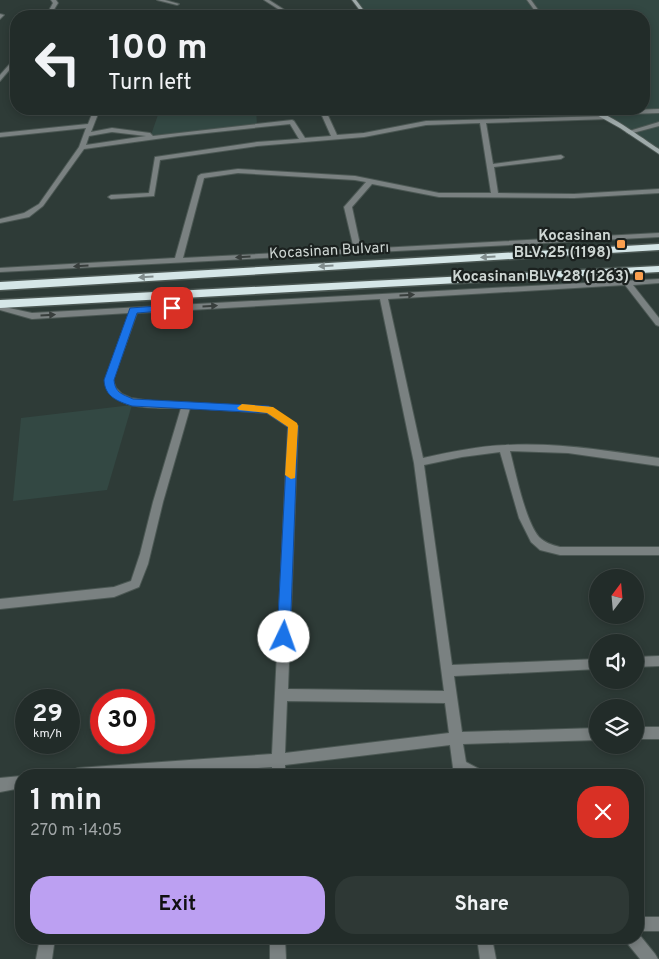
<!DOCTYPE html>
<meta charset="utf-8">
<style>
body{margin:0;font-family:Overpass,sans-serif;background:#2e3835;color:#f1f3f6;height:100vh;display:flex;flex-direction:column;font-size:19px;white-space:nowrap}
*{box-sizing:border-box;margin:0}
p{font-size:16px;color:#a2a7a8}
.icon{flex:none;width:28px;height:28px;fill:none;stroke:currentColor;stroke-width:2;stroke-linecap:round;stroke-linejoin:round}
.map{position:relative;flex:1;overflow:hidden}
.details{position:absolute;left:15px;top:769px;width:629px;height:175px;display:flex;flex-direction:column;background:#222c29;border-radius:20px;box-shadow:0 2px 8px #0003,0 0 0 1px #3f4846}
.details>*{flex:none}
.banner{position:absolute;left:10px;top:10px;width:640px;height:105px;border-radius:20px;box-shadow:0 2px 8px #0003,0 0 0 1px #3f4846;background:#222c29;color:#f1f3f6;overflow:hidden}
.needle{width:32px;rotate:16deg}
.tools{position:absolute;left:589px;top:569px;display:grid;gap:10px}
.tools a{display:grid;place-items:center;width:55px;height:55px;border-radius:50%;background:#222c29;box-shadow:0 2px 8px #0003,0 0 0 1px #3f4846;font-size:25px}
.speed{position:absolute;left:15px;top:689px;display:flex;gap:10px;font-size:25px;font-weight:700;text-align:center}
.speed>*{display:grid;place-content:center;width:65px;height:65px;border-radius:50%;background:#222c29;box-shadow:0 2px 8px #0003,0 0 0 1px #3f4846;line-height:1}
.speed small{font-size:12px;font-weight:400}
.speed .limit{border:8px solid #d22;background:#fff;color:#111}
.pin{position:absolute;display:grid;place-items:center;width:42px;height:42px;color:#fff;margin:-21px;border-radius:10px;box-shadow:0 2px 8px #0006}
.me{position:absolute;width:55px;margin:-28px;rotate:3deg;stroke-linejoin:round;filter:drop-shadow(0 0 4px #0008)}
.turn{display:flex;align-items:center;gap:18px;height:105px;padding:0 15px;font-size:22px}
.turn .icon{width:65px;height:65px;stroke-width:2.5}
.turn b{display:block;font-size:35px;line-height:42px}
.round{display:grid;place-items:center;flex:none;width:52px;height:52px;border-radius:20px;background:#2e3835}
.overview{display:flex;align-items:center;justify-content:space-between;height:85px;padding:0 15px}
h1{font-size:30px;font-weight:700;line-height:38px}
.primary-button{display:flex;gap:10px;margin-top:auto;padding:10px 15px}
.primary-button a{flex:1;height:58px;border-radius:20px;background:#bca0f2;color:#111;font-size:20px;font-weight:700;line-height:58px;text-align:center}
.primary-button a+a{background:#2e3835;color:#f1f3f6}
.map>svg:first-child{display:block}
.built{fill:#334843}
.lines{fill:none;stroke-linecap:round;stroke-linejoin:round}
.street-casing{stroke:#4b5753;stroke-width:2}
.secondary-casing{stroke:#4b5753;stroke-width:2}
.highway-casing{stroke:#4b5753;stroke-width:3}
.street{fill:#7a8181;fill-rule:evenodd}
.secondary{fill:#9faaaa;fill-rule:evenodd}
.highway{fill:#d5e6e7;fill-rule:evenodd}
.oneway{fill:#383e3c}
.oneway2{fill:#818d8d}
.route{fill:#1a73e8;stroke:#114b97}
.slow{fill:#f59e0b}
.poi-dot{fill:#fa9f4e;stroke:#1b211f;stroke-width:2}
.labels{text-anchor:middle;stroke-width:4.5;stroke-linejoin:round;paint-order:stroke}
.far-poi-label{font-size:15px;font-weight:bold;fill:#ced6d3;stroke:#1b211f;text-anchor:end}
.far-street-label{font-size:15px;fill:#ced6d3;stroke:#1b211f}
</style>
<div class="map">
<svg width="659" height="959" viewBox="0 0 659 959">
<rect width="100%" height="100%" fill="#2e3b37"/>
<g class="built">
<path d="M 355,0 L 659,0 L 659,152 L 603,116 L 589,109 L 644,109 L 644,16 L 365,16 Z"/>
<path d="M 160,109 L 256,109 L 257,125 L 162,136 L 151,135 Z"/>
<path d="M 132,405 L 107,490 L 13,501 L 21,418 Z"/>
</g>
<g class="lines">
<g class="street-casing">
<g id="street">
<path d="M 51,0 L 56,0 L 58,3 L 50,16 L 46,16 L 53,3 Z"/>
<path d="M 157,0 L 165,0 L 179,4 L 177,5 Z"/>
<path d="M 264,0 L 269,0 L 294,16 L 289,16 Z"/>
<path d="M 527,0 L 531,0 L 539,11 L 540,16 L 536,16 L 535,11 Z"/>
<path d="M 0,14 L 4,15 L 0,19 Z"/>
<path d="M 16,57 L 16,62 L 0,81 L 0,75 Z"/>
<path d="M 94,109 L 100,109 L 91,132 L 112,128 L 150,133 L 153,136 L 292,120 L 294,121 L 305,138 L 331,136 L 319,109 L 325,109 L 337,135 L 364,133 L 426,121 L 607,116 L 610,118 L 609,119 L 486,123 L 493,164 L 561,155 L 564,157 L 561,159 L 494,167 L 498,193 L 574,194 L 659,189 L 659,193 L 574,198 L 439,197 L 372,184 L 352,207 L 361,249 L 659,233 L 659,237 L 0,272 L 0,268 L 175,258 L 198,176 L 201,174 L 238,169 L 355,176 L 439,193 L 491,193 L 480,123 L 426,125 L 364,137 L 257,146 L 160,160 L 154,196 L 111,199 L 108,197 L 111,195 L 149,193 L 155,157 L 257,142 L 299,139 L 290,124 L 178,136 L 84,149 L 43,206 L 29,217 L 0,223 L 0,219 L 24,213 L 39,204 L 79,147 L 86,128 L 0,137 L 0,133 L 88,124 ZM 112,132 L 146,136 L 86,145 L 89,136 ZM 238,173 L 355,180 L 366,182 L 344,207 L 354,249 L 183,258 L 204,178 Z"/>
<path d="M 659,109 L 659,113 L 600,115 L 597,113 L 600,111 Z"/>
<path d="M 659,122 L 659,126 L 629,134 L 626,132 Z"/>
<path d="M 659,279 L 659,283 L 633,285 L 659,318 L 659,326 L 656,325 L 625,285 L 388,299 L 423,458 C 450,452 478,446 506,445 C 557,442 609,451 659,458 L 659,466 L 568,453 L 510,451 C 516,474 525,520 539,537 C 545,543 552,545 560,547 L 659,547 L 659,555 L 560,555 L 540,550 L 531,542 L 519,518 L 500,452 L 462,457 L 424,465 L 452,665 L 598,659 L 598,669 L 454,676 L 462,732 L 598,728 L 598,740 L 463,744 L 466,762 L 481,770 L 483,775 L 454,775 L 450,745 L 285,765 L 285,775 L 271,775 L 272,767 L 164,775 L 71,775 L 73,770 L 78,768 L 272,754 L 288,427 L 267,413 L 190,408 L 163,502 L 148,564 L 139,587 L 114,597 L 0,609 L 0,599 L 114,587 L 131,581 L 140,554 L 153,502 L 181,408 C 160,408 122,411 109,391 C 106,388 106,384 105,380 L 129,313 L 32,319 L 0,310 L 0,306 L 32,313 ZM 380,299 L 414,463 L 444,691 L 288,689 L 298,426 L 269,407 L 152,401 L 131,398 L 122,394 L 116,388 L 113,380 L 137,313 ZM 287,701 L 445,703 L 449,733 L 285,753 Z"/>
<path d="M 659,656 L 659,666 L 635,667 L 635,657 Z"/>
<rect x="635" y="727" width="24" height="12"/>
<path d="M 21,776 L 21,788 L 0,792 L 0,778 Z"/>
<rect x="638" y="917" width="21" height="14"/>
<path d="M 638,933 L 655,954 L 658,959 L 640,959 L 627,943 L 625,938 L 638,938 Z"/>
<path d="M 40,938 L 55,938 L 52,959 L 36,959 Z"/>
<path d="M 270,938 L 285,938 L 286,959 L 270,959 Z"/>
<path d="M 477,938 L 492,938 L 496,959 L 480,959 Z"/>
</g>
</g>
<g class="secondary-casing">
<g id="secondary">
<path d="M 352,0 L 356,0 L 368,16 L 364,16 Z"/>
<path d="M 586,109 C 603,108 643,139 659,149 L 659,154 L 620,128 Z"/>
</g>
</g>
<g class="highway-casing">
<g id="highway">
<path d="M 659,244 L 659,250 L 0,290 L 0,282 Z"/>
<path d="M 659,266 L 659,272 L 0,308 L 0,300 Z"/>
</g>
</g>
<use href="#street" class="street"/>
<use href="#secondary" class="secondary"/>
<use href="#highway" class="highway"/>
</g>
<defs><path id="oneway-solid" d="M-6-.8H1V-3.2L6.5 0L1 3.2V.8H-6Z" transform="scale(1.25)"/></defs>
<g class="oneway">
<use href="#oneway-solid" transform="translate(243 257) rotate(177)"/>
<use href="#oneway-solid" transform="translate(81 266) rotate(177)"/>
<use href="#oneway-solid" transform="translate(407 295) rotate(-3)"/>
<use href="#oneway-solid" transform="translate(210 306) rotate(-3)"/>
<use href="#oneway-solid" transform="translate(48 315) rotate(-3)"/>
</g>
<g class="oneway2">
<use href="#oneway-solid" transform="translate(488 257) rotate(177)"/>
<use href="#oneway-solid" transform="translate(326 266) rotate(177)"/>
<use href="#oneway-solid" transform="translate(146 277) rotate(177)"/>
</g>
<path class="route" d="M 172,305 L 177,308 L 175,310 L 137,313 L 114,380 C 115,393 122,394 133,399 L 269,406 L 298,426 L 290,637 L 288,641 L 284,643 L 279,641 L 277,637 L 288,427 L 267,413 L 132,406 C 117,401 105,397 104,380 L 130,308 Z"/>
<path class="slow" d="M 242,404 L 273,407 L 297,423 L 298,426 L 295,478 L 291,479 L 285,475 L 288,427 L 267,413 L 239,410 L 237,408 Z"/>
<g class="poi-dot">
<rect x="616" y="239" width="10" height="10" rx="2.5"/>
<rect x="634" y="271" width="10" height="10" rx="2.5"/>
</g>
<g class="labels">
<g class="far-poi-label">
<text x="611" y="240">Kocasinan<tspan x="611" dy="17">BLV. 25 (1198)</tspan></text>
<text x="629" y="281">Kocasinan BLV. 28 (1263)</text>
</g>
<g class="far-street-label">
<text transform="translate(329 250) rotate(-3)" y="5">Kocasinan Bulvarı</text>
</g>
</g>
</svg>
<div class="tools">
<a><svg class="needle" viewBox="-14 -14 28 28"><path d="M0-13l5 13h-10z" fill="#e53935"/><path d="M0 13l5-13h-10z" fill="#a2a7a8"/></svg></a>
<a><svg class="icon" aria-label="sound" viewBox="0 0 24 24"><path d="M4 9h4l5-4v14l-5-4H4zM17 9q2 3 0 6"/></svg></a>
<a><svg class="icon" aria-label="layers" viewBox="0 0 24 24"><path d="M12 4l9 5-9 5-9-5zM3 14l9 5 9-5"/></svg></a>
</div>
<div class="speed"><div>29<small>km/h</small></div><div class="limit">30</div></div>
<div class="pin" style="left:172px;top:308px;background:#d93025"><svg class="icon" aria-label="arrive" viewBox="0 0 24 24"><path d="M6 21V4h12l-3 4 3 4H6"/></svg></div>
<svg class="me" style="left:284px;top:637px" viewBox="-20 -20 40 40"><circle r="19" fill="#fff"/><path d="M0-13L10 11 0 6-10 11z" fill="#1a73e8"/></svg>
<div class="banner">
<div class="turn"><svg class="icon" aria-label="left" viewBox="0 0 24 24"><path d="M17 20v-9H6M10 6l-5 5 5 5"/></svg><div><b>100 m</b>Turn left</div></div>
</div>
<section class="details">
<div class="overview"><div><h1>1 min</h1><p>270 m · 14:05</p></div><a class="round" style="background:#d93025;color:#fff"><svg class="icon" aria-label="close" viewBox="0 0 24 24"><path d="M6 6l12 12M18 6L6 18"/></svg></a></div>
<div class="primary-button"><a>Exit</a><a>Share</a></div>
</section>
</div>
